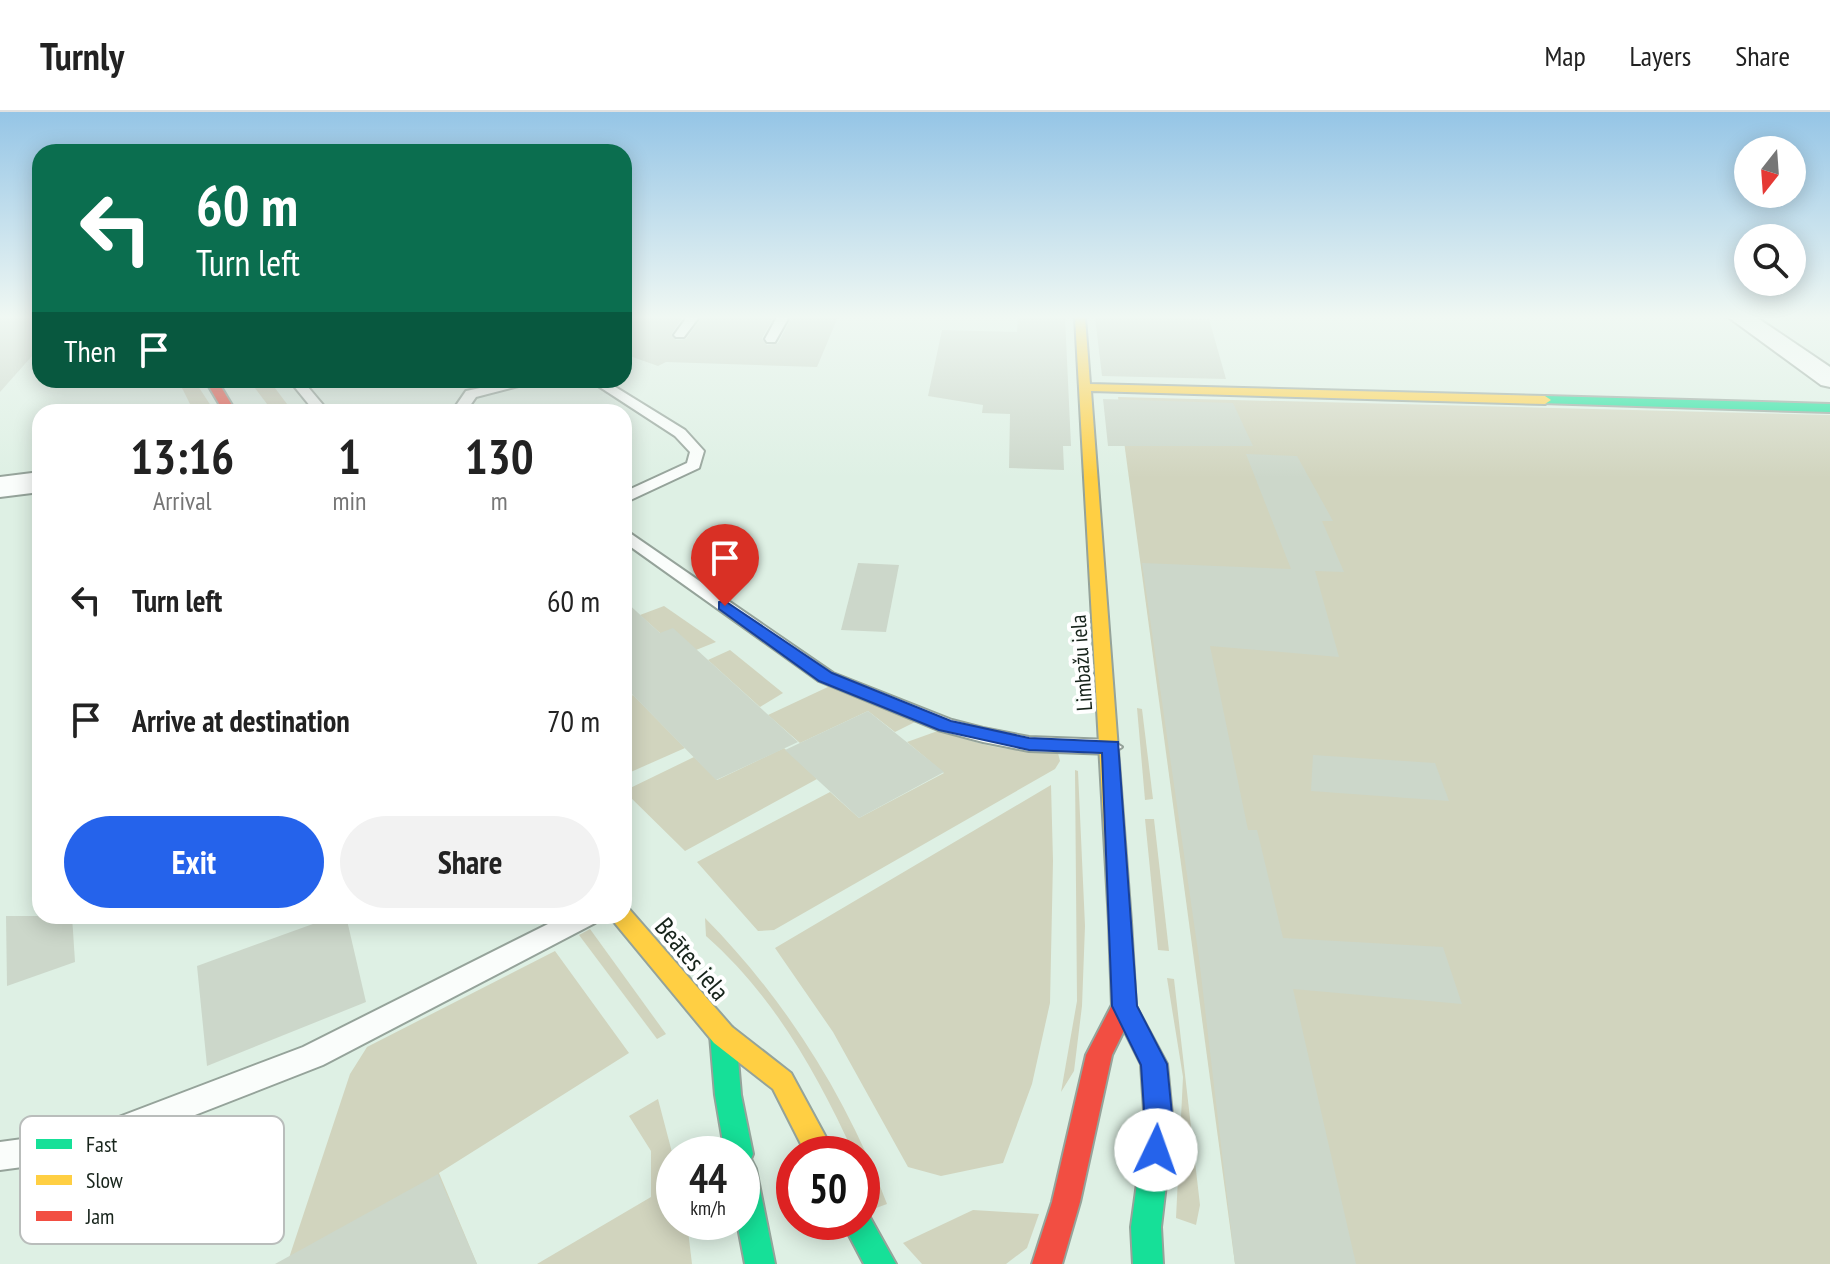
<!DOCTYPE html>
<meta charset="utf-8">
<style>
body{margin:0;font-family:"PT Sans Narrow",sans-serif;background:#f2f2f2;color:#222;height:100vh;display:flex;flex-direction:column;font-size:30px;white-space:nowrap}
*{box-sizing:border-box;margin:0}
p{font-size:26px;color:#767676}
.icon{flex:none;width:44px;height:44px;fill:none;stroke:currentColor;stroke-width:2;stroke-linecap:round;stroke-linejoin:round}
.map{position:relative;flex:1;overflow:hidden}
.sheet{position:absolute;left:32px;top:292px;width:600px;height:520px;display:flex;flex-direction:column;background:#fff;border-radius:24px;box-shadow:0 4px 20px #0003}
.sheet>*{flex:none}
.top-card{position:absolute;left:32px;top:32px;width:600px;height:244px;border-radius:24px;box-shadow:0 4px 20px #0003;background:#0b6e4f;color:#fff;overflow:hidden}
.needle{width:52px;rotate:197deg}
.fabs{position:absolute;left:1734px;top:24px;display:grid;gap:16px}
.fabs a{display:grid;place-items:center;width:72px;height:72px;border-radius:50%;background:#fff;box-shadow:0 4px 20px #0003;font-size:40px}
.speed{position:absolute;left:656px;top:1024px;display:flex;gap:16px;font-size:40px;font-weight:700;text-align:center}
.speed>*{display:grid;place-content:center;width:104px;height:104px;border-radius:50%;background:#fff;box-shadow:0 4px 20px #0003;line-height:1}
.speed small{font-size:20px;font-weight:400}
.speed .limit{border:12px solid #d22;background:#fff;color:#111}
.pin{position:absolute;display:grid;place-items:center;width:68px;height:68px;color:#fff;margin:-82px -34px;border-radius:50% 50% 50% 0;rotate:-45deg;box-shadow:0 0 8px #0007}
.pin .icon{rotate:45deg}
.me{position:absolute;width:88px;margin:-44px;rotate:3deg;stroke-linejoin:round;filter:drop-shadow(0 0 6px #0008)}
.turn{display:flex;align-items:center;gap:28px;height:168px;padding:0 32px;font-size:36px}
.turn .icon{width:104px;height:104px;stroke-width:2.5}
.turn b{display:block;font-size:56px;line-height:68px}
.then{display:flex;align-items:center;height:76px;padding:0 32px;background:#0003;gap:16px;font-size:30px}
.eta{display:flex;justify-content:space-evenly;align-items:center;height:136px;text-align:center}
.eta b{font-size:48px;font-weight:700;line-height:56px}
.primary-button{display:flex;gap:16px;margin-top:auto;padding:16px 32px}
.primary-button a{flex:1;height:92px;border-radius:48px;background:#2563eb;color:#fff;font-size:32px;font-weight:700;line-height:92px;text-align:center}
.primary-button a+a{background:#f2f2f2;color:#222}
ul{padding:0;list-style:none}
li{display:flex;align-items:center;gap:24px;height:120px;padding:0 32px}
li div{flex:1}
li b{display:block;font-size:30px}
li em{font-style:normal}
header{display:flex;align-items:center;gap:48px;box-sizing:border-box;height:112px;padding:0 40px;background:#fff;border-bottom:2px solid #e0e0e0}
header strong{font-size:38px}
nav{display:flex;gap:44px;margin-inline-start:auto;font-size:28px}
.map>svg:first-child{display:block}
.green{fill:#d1d4be}
.building{fill:#ccd7ca}
.lines{fill:none;stroke-linecap:round;stroke-linejoin:round}
.lane-casing{stroke:#95a39a;stroke-width:4}
.street-casing{stroke:#95a39a;stroke-width:4}
.fast-casing{stroke:#95a39a;stroke-width:4}
.slow-casing{stroke:#95a39a;stroke-width:4}
.jam-casing{stroke:#95a39a;stroke-width:4}
.lane{fill:#fafdfb;fill-rule:evenodd}
.street{fill:#fafdfb;fill-rule:evenodd}
.fast{fill:#16e098;fill-rule:evenodd}
.slow{fill:#ffcf43;fill-rule:evenodd}
.jam{fill:#f24e42;fill-rule:evenodd}
.route{fill:#2563eb;stroke:#184099;stroke-width:2}
.labels{text-anchor:middle;stroke-width:8;stroke-linejoin:round;paint-order:stroke}
.street-label{font-size:22px;fill:#17241b;stroke:#fff}
.near-street-label{font-size:26px;fill:#17241b;stroke:#fff}
.key{fill:#fff;stroke:#b9bdbb;stroke-width:2}
.key-label{font-size:22px;fill:#17241b}
</style>
<header>
<strong>Turnly</strong>
<nav><a>Map</a><a>Layers</a><a>Share</a></nav>
</header>
<div class="map">
<svg width="1830" height="1152" viewBox="0 0 1830 1152">
<rect width="100%" height="100%" fill="#def0e4"/>
<g class="green">
<path d="M 178,268 L 194,268 L 215,300 L 194,300 Z"/>
<path d="M 249,268 L 269,268 L 293,300 L 273,300 Z"/>
<path d="M 1118,285 L 1830,303 L 1830,1152 L 1235,1152 Z"/>
<path d="M 664,494 L 716,530 L 696,538 L 660,521 L 640,503 Z"/>
<path d="M 730,538 L 783,581 L 760,595 L 708,548 Z"/>
<path d="M 830,574 L 838,576 L 921,607 L 895,620 L 868,599 L 800,631 L 768,603 Z"/>
<path d="M 633,583 L 685,636 L 624,663 L 624,588 Z"/>
<path d="M 1137,596 L 1142,597 L 1153,687 L 1145,688 Z"/>
<path d="M 946,616 C 979,638 1019,638 1058,641 L 1060,649 L 1055,657 L 774,818 L 758,819 L 697,750 L 830,680 L 859,706 L 944,661 L 907,630 Z"/>
<path d="M 784,636 L 817,667 L 685,739 L 624,679 L 694,645 L 717,668 Z"/>
<path d="M 1075,658 L 1078,659 L 1085,814 L 1082,894 L 1074,959 L 1061,980 L 1077,889 Z"/>
<path d="M 1051,673 L 1053,749 L 1050,891 L 1032,972 L 1003,1051 L 941,1064 L 908,1055 L 833,920 L 775,836 Z"/>
<path d="M 1145,707 L 1154,707 L 1169,839 L 1158,838 Z"/>
<path d="M 705,806 C 785,887 847,985 887,1092 L 876,1096 L 862,1060 L 862,1042 L 854,1042 C 817,961 773,883 706,824 Z"/>
<path d="M 590,817 L 666,922 L 657,927 L 579,823 Z"/>
<path d="M 555,839 L 629,941 L 439,1061 L 477,1152 L 287,1152 L 350,962 L 367,935 Z"/>
<path d="M 1167,866 L 1174,867 L 1200,1093 L 1196,1113 L 1176,1106 L 1183,965 Z"/>
<path d="M 658,987 L 674,1048 L 674,1110 L 687,1110 L 692,1152 L 537,1152 L 651,1085 L 651,1039 L 629,1004 Z"/>
<path d="M 973,1098 L 1039,1102 L 1027,1136 L 1006,1152 L 922,1152 L 903,1131 Z"/>
</g>
<g class="building">
<path d="M 0,205 L 40,205 L 40,235 L 0,280 Z"/>
<path d="M 624,205 L 683,205 L 672,221 L 676,228 L 686,227 L 702,205 L 774,205 L 762,226 L 767,233 L 778,231 L 792,205 L 838,205 L 817,255 L 666,250 L 658,254 L 624,242 Z"/>
<path d="M 1018,205 L 1065,205 L 1071,334 L 1063,334 L 1064,358 L 1009,356 L 1010,302 L 982,301 L 983,293 L 928,284 L 942,218 L 1017,220 Z"/>
<path d="M 1095,205 L 1209,207 L 1226,267 L 1102,264 Z"/>
<path d="M 1103,287 L 1233,291 L 1253,334 L 1108,334 Z"/>
<path d="M 1246,342 L 1297,344 L 1333,409 L 1322,409 L 1344,460 L 1315,459 L 1339,545 L 1210,534 L 1248,718 L 1257,718 L 1283,826 L 1443,835 L 1462,892 L 1293,877 L 1356,1152 L 1235,1152 L 1199,846 L 1142,451 L 1291,457 Z"/>
<path d="M 858,451 L 899,453 L 886,520 L 841,518 Z"/>
<path d="M 624,488 L 660,521 L 673,516 L 798,630 L 716,668 L 624,574 Z"/>
<path d="M 868,599 L 944,660 L 859,706 L 785,638 Z"/>
<path d="M 1313,643 L 1435,651 L 1449,689 L 1311,679 Z"/>
<path d="M 6,804 L 72,804 L 75,850 L 7,874 Z"/>
<path d="M 335,804 L 346,804 L 366,890 L 207,954 L 197,854 Z"/>
<path d="M 438,1062 L 477,1152 L 275,1152 Z"/>
</g>
<g class="lines">
<g class="lane-casing">
<g id="lane">
<path d="M 687,205 L 699,205 L 684,225 L 676,225 L 674,223 Z"/>
<path d="M 777,205 L 789,205 L 775,230 L 767,230 L 765,227 Z"/>
<path d="M 289,268 L 302,268 L 329,300 L 315,300 Z"/>
<path d="M 518,268 L 542,268 L 476,285 L 467,298 L 455,295 L 466,279 Z"/>
<path d="M 589,268 L 604,268 L 685,318 L 704,339 L 699,356 L 624,391 L 624,380 L 687,351 L 690,340 L 675,324 Z"/>
<path d="M 624,417 L 833,561 L 952,608 L 983,616 L 1029,625 L 1111,628 L 1122,635 L 1111,642 L 1029,639 L 983,630 L 938,618 L 819,569 L 624,430 Z"/>
<path d="M 564,804 L 599,804 L 595,811 L 323,953 L 82,1047 L 0,1058 L 0,1030 L 82,1019 L 303,935 Z"/>
</g>
</g>
<g class="street-casing">
<g id="street">
<path d="M 1728,205 L 1756,205 L 1830,255 L 1830,275 L 1821,273 Z"/>
<path d="M 40,360 L 40,380 L 0,385 L 0,365 Z"/>
</g>
</g>
<g class="fast-casing">
<g id="fast">
<path d="M 1545,284 L 1830,292 L 1830,300 L 1541,291 L 1541,285 Z"/>
<path d="M 1120,801 L 1128,804 L 1131,810 L 1136,894 L 1167,952 L 1173,1013 L 1161,1115 L 1163,1152 L 1133,1152 L 1131,1115 L 1145,1013 L 1141,952 L 1112,894 L 1109,810 L 1112,804 Z"/>
<path d="M 723,912 L 732,915 L 736,923 L 741,983 L 753,1042 L 751,1047 L 756,1057 L 775,1152 L 745,1152 L 737,1110 L 742,1110 L 742,1042 L 725,1042 L 715,983 L 710,923 L 714,915 Z"/>
<path d="M 862,1098 L 867,1100 L 896,1152 L 864,1152 L 842,1110 L 862,1110 Z"/>
</g>
</g>
<g class="slow-casing">
<g id="slow">
<path d="M 1075,205 L 1085,205 L 1090,272 L 1545,284 L 1551,288 L 1545,292 L 1091,279 L 1131,810 L 1128,816 L 1120,819 L 1112,816 L 1109,810 Z"/>
<path d="M 624,796 L 630,798 L 732,915 L 791,961 L 835,1042 L 806,1042 L 773,977 L 714,931 L 614,810 L 611,804 L 624,804 Z"/>
</g>
</g>
<g class="jam-casing">
<g id="jam">
<path d="M 205,268 L 217,268 L 236,300 L 224,300 Z"/>
<path d="M 1124,884 L 1133,887 L 1136,894 L 1112,943 L 1080,1090 L 1062,1152 L 1032,1152 L 1052,1090 L 1086,943 L 1115,887 Z"/>
</g>
</g>
<use href="#lane" class="lane"/>
<use href="#street" class="street"/>
<use href="#fast" class="fast"/>
<use href="#slow" class="slow"/>
<use href="#jam" class="jam"/>
</g>
<linearGradient id="sky" x2="0" y2="1"><stop stop-color="#95c5e6"/><stop offset="0.56" stop-color="#f0f8f3"/><stop offset="1" stop-color="#f0f8f3" stop-opacity="0"/></linearGradient>
<rect width="1830" height="366" fill="url(#sky)"/>
<path class="route" d="M 725,489 L 832,561 L 951,609 L 1029,626 L 1118,630 L 1137,894 L 1167,952 L 1173,1013 L 1166,1047 L 1156,1051 L 1146,1047 L 1142,1038 L 1145,1013 L 1141,953 L 1112,894 L 1102,641 L 1029,638 L 939,618 L 819,569 L 719,497 L 719,490 Z"/>
<g class="labels">
<g class="street-label">
<text transform="translate(1081 551) rotate(-94)" y="8">Limbažu iela</text>
</g>
<g class="near-street-label">
<text transform="translate(692 847) rotate(50)" y="9">Beātes iela</text>
</g>
</g>
<rect x="20" y="1004" width="264" height="128" rx="12" class="key"/>
<rect x="36" y="1027" width="36" height="10" fill="#16e098"/>
<rect x="36" y="1063" width="36" height="10" fill="#ffcf43"/>
<rect x="36" y="1099" width="36" height="10" fill="#f24e42"/>
<g class="key-label">
<text x="86" y="1040">Fast</text>
<text x="86" y="1076">Slow</text>
<text x="86" y="1112">Jam</text>
</g>
</svg>
<div class="fabs">
<a><svg class="needle" viewBox="-14 -14 28 28"><path d="M0-13l5 13h-10z" fill="#e53935"/><path d="M0 13l5-13h-10z" fill="#767676"/></svg></a>
<a><svg class="icon" aria-label="search" viewBox="0 0 24 24"><circle cx="10" cy="10" r="6"/><path d="M15 15l6 6"/></svg></a>
</div>
<div class="speed"><div>44<small>km/h</small></div><div class="limit">50</div></div>
<div class="pin" style="left:725px;top:494px;background:#d93025"><svg class="icon" aria-label="arrive" viewBox="0 0 24 24"><path d="M6 21V4h12l-3 4 3 4H6"/></svg></div>
<svg class="me" style="left:1156px;top:1038px" viewBox="-20 -20 40 40"><circle r="19" fill="#fff"/><path d="M0-13L10 11 0 6-10 11z" fill="#2563eb"/></svg>
<div class="top-card">
<div class="turn"><svg class="icon" aria-label="left" viewBox="0 0 24 24"><path d="M17 20v-9H6M10 6l-5 5 5 5"/></svg><div><b>60 m</b>Turn left</div></div>
<div class="then">Then<svg class="icon" aria-label="arrive" viewBox="0 0 24 24"><path d="M6 21V4h12l-3 4 3 4H6"/></svg></div>
</div>
<section class="sheet">
<div class="eta">
<div><b>13:16</b><p>Arrival</p></div>
<div><b>1</b><p>min</p></div>
<div><b>130</b><p>m</p></div>
</div>
<ul>
<li><svg class="icon" aria-label="left" viewBox="0 0 24 24"><path d="M17 20v-9H6M10 6l-5 5 5 5"/></svg><div><b>Turn left</b></div><em>60 m</em></li>
<li><svg class="icon" aria-label="arrive" viewBox="0 0 24 24"><path d="M6 21V4h12l-3 4 3 4H6"/></svg><div><b>Arrive at destination</b></div><em>70 m</em></li>
</ul>
<div class="primary-button"><a>Exit</a><a>Share</a></div>
</section>
</div>
